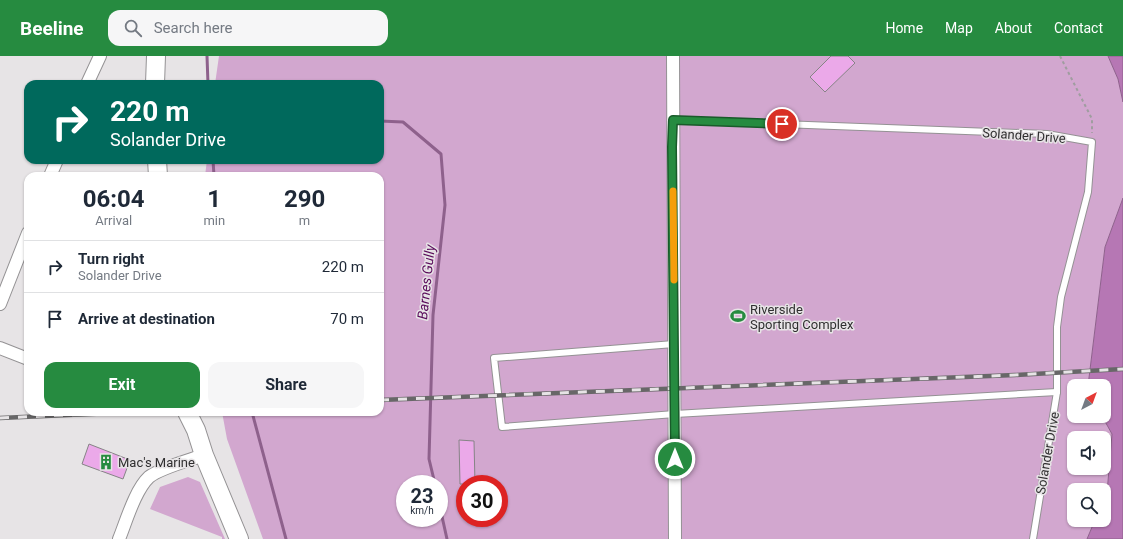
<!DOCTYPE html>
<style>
body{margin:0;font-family:Roboto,sans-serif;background:#f6f6f7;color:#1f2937;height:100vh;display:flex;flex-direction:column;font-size:15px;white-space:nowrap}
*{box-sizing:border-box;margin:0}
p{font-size:13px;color:#747a83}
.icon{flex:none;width:22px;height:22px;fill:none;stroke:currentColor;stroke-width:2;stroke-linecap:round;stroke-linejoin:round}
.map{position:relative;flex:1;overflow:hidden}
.details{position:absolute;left:24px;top:116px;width:360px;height:244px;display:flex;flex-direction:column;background:#fff;border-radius:12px;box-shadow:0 1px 3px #0004}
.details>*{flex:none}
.banner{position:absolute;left:24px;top:24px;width:360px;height:84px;border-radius:12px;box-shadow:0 1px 3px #0004;background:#00695c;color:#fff;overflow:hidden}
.needle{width:26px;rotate:41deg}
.fabs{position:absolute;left:1067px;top:323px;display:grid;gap:8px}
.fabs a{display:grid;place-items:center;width:44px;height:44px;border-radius:8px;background:#fff;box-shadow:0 1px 3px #0004;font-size:20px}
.speed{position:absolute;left:396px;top:419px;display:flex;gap:8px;font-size:20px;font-weight:700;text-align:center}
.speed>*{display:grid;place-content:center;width:52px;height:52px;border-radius:50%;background:#fff;box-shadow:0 1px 3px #0004;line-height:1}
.speed small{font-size:10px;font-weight:400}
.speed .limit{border:6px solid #d22;background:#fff;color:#111}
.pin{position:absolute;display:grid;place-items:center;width:34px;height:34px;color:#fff;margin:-17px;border:2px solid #fff;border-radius:50%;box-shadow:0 1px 4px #0007}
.me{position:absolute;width:44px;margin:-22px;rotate:0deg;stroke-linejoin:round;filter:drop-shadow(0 0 3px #0008)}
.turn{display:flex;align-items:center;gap:14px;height:84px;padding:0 20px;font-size:18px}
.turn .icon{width:52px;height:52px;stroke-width:2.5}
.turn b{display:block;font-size:28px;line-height:34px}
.eta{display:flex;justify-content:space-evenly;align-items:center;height:68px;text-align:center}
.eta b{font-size:24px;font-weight:700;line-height:28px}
.button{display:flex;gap:8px;margin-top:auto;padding:8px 20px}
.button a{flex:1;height:46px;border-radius:12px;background:#268b40;color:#fff;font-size:16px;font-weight:700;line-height:46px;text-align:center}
.button a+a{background:#f6f6f7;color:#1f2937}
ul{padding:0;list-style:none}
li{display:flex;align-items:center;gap:12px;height:52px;padding:0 20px;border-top:1px solid #e0e1e3}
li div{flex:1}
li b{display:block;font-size:15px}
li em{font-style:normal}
header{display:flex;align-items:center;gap:24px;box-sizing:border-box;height:56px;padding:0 20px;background:#268b40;color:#fff}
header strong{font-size:19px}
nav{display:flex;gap:22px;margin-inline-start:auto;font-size:14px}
.search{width:280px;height:36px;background:#f6f6f7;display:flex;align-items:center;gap:10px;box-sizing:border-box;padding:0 14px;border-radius:12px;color:#747a83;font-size:15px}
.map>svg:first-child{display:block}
.green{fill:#d2a7cf;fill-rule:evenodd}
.water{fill:#b677b4;stroke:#8e618c}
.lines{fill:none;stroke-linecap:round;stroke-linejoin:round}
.stream{stroke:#8e618c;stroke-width:3}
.building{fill:#eba9e9;stroke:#868486}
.lane-casing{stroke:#949294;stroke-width:8}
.street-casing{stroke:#949294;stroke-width:14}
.secondary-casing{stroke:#949294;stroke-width:20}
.path{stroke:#9f9d9f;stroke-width:2;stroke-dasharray:3 3;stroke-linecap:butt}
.lane{stroke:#fff;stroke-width:6}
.street{stroke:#fff;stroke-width:12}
.secondary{stroke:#fff;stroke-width:18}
.rail-casing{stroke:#686768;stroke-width:4.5}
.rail{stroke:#e7e4e6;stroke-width:3;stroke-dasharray:9;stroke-linecap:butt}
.route-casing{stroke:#195a2a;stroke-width:10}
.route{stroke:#268b40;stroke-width:7}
.slow{stroke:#f59e0b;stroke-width:7}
.labels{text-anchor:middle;stroke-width:3;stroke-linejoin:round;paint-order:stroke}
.street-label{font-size:13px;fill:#302f30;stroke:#e7e4e6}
.poi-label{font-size:13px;fill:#302f30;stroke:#e7e4e6;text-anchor:start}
.water-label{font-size:14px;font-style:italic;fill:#5a0a5b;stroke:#e7e4e6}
</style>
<header>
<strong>Beeline</strong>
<div class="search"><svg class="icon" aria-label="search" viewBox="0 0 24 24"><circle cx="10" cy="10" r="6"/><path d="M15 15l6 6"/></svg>Search here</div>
<nav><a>Home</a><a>Map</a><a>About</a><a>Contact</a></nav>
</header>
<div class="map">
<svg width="1123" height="483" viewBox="0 0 1123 483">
<rect width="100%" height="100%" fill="#e7e4e6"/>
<g class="green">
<path d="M 219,0 L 1108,0 L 1118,23 L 1123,46 L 1123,142 L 1105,191 L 1088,330 L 1074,330 L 1074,360 L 1102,360 L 1112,378 L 1107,437 L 1104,444 L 1104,434 L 1074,434 L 1074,464 L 1095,464 L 1087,483 L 263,483 L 227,383 L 222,356 L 380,356 L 380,120 L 205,120 L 207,104 L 380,104 L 380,28 L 215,28 ZM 1074,382 L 1104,382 L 1104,412 L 1074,412 ZM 405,428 L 439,428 L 439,462 L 405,462 ZM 465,428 L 499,428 L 499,462 L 465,462 Z"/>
<path d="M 188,421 L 200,426 L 225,483 L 222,483 L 222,481 L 150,453 L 160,431 Z"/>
</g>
<g class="water">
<path d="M 1108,0 L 1123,0 L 1123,46 L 1118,23 Z"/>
<path d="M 1123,142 L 1123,483 L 1087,483 L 1095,464 L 1104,464 L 1104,444 L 1107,437 L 1112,378 L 1102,360 L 1104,360 L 1104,330 L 1088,330 L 1105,191 Z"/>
</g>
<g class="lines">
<g class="stream">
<path d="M 207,0 L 208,28"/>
<path d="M 380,65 L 403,66 L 441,98 L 445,149 L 433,259 L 429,403 L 435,428"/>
<path d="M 213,104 L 214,120"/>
<path d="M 252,356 L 286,483"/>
<path d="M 439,447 L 447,483"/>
</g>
</g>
<g class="building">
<path d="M 831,0 L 848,0 L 855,7 L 825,36 L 810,21 Z"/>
<path d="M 459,384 L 474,385 L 475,428 L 460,428 Z"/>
<path d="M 89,388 L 130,404 L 123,423 L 82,408 Z"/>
</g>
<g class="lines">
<g class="lane-casing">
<g id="lane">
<path d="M 673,64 L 1047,78 L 1092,86 L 1088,136 L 1061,241 L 1057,271 L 1057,336 L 1033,483"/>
<path d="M 674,288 L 494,302 L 502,371 L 675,358 L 1057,336"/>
</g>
</g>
<g class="street-casing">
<g id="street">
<path d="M 673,0 L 675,483"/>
<path d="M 87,28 L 100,0"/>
<path d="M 50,120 L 57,104"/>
<path d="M 0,248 L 28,177"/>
<path d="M 0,292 L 28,303"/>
<path d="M 119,483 C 126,466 135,434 149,421 C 160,412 190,404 204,399"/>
</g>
</g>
<g class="secondary-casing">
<g id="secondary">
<path d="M 155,28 L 156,0"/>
<path d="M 157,104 L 158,120"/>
<path d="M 187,356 L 196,374 L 204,399 L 239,483"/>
</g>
</g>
<path class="path" d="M 1060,0 L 1092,63 L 1092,77"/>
<use href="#lane" class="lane"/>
<use href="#street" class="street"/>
<use href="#secondary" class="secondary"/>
<g class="rail-casing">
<g id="rail">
<path d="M 380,344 L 1015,319 L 1123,313"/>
<path d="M 0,362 L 136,356"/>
</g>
</g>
<use href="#rail" class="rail"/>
</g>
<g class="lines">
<g class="route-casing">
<path id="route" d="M 675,403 L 672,91 L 673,64 L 782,68"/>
</g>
<use href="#route" class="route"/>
<path class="slow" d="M 673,135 L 674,224"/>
</g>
<defs>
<g id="stadium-bare" transform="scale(1.2)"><path d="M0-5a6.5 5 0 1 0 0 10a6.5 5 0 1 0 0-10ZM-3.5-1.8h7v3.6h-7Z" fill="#268b40" stroke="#e7e4e6" stroke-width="2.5" paint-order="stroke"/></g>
<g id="building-bare" transform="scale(1.2)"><path d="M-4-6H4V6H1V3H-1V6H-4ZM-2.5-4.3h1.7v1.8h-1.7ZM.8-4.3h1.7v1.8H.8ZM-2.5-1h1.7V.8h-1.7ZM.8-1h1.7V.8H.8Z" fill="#268b40" stroke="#e7e4e6" stroke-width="2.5" paint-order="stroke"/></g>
</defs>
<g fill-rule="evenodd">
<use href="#stadium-bare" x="738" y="260"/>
<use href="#building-bare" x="106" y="406"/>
</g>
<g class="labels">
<g class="street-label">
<text transform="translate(1024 79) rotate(4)" y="5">Solander Drive</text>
<text transform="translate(1047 397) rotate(-80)" y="5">Solander Drive</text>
</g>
<g class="poi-label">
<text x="750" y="258">Riverside<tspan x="750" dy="15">Sporting Complex</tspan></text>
<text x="118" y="411">Mac's Marine</text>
</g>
<g class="water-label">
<text transform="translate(426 226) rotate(-84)" y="5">Barnes Gully</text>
</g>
</g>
</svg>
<div class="fabs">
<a><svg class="needle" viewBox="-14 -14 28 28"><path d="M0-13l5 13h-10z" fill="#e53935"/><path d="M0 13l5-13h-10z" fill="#747a83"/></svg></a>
<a><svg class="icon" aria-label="sound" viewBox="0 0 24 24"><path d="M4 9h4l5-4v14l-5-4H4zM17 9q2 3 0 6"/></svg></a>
<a><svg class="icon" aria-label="search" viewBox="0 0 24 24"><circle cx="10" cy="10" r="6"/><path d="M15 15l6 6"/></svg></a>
</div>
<div class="speed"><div>23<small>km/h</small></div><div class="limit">30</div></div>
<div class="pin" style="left:782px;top:68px;background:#d93025"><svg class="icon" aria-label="arrive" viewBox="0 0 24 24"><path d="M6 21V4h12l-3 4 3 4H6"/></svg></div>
<svg class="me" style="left:675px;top:403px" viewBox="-20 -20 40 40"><circle r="17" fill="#268b40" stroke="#fff" stroke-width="3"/><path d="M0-11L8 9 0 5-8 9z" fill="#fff"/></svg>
<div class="banner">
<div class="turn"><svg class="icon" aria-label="right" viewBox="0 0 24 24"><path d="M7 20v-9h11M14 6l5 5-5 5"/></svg><div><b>220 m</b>Solander Drive</div></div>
</div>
<section class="details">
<div class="eta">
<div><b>06:04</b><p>Arrival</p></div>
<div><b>1</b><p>min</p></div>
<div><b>290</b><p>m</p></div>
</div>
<ul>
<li><svg class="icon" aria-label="right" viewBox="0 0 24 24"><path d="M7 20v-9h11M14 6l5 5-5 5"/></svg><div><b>Turn right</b><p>Solander Drive</p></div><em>220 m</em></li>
<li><svg class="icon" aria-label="arrive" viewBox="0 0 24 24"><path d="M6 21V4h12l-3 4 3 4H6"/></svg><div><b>Arrive at destination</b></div><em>70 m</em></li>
</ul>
<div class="button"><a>Exit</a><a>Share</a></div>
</section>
</div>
